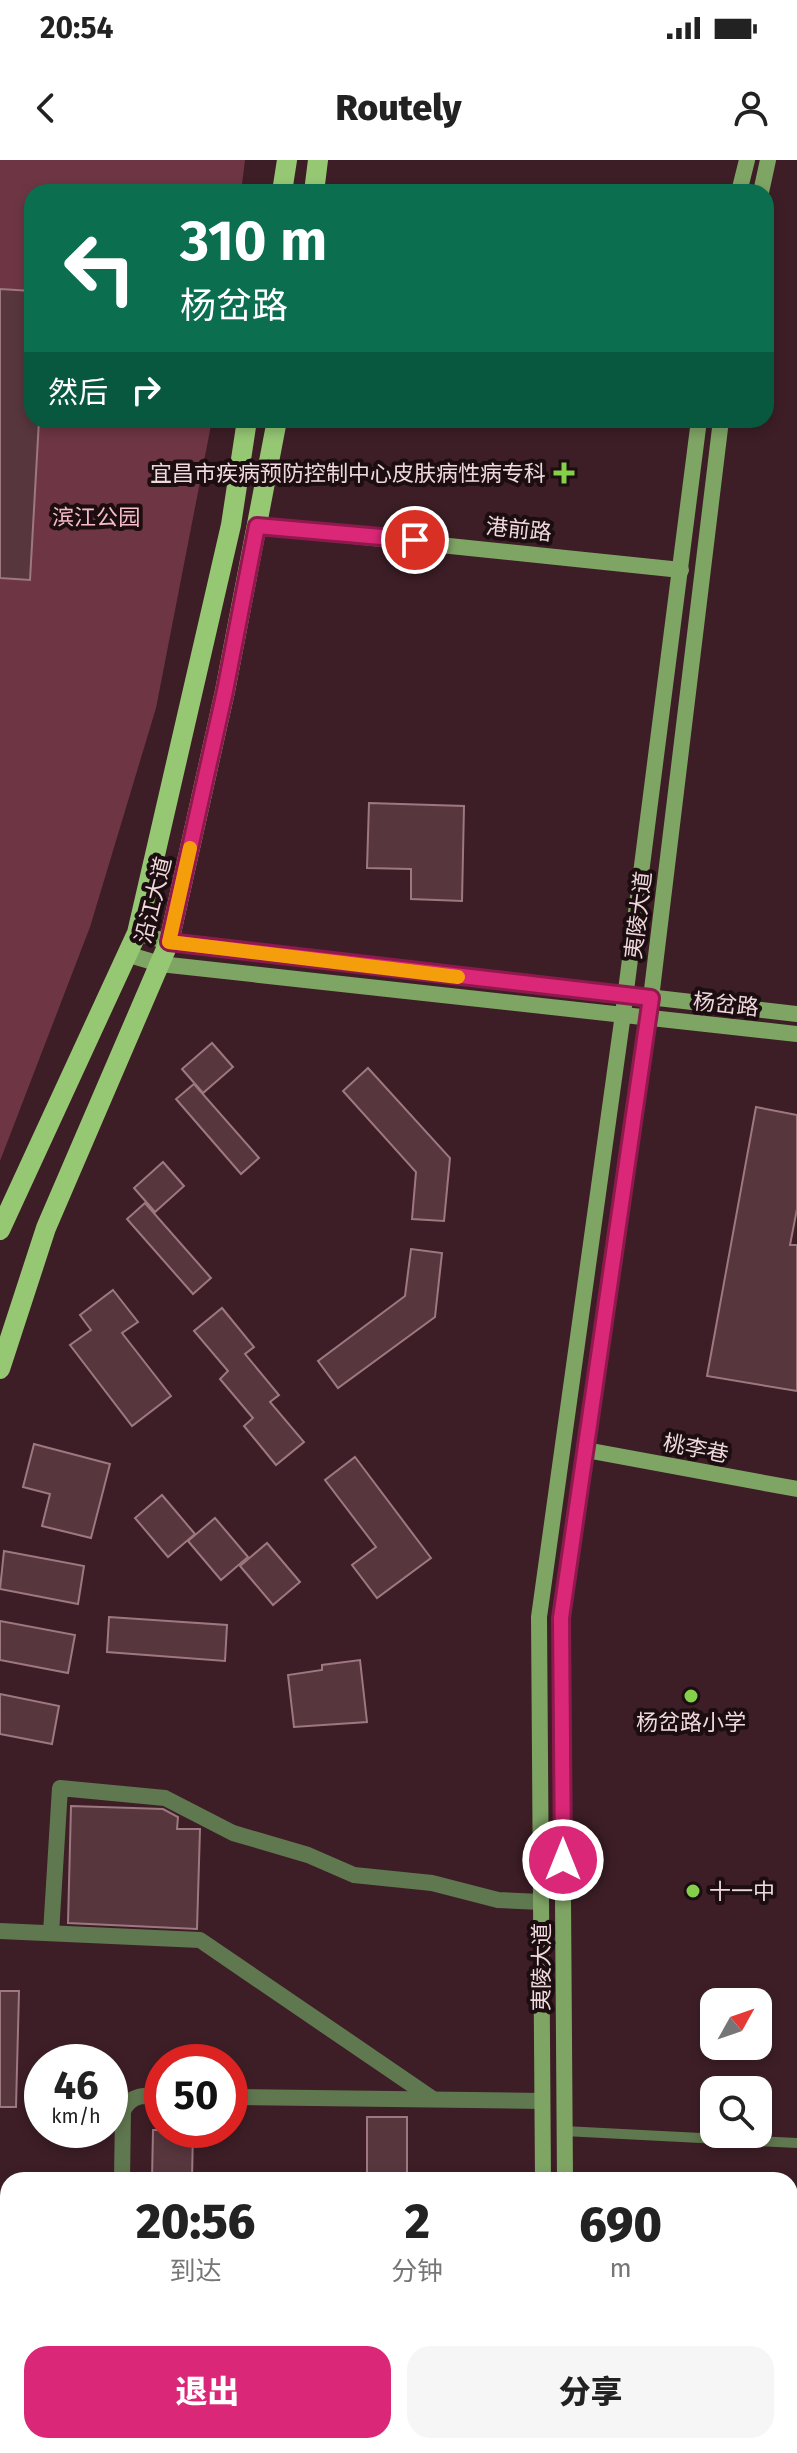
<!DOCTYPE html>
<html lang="zh">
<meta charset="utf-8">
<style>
body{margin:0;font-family:"Fira Sans","Noto Sans SC",sans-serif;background:#f6f6f6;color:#222;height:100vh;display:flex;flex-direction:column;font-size:30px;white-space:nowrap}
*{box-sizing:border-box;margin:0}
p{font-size:26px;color:#767676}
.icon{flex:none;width:44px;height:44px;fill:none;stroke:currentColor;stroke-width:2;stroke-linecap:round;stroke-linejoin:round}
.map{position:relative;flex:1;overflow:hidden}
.panel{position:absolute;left:0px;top:2012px;width:798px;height:282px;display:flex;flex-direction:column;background:#fff;border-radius:24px 24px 0 0;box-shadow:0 4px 12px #0003}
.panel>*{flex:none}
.top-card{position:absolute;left:24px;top:24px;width:750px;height:244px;border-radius:24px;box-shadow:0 4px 12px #0003;background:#0b6e4f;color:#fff;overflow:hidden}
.needle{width:52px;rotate:50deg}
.controls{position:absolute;left:700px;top:1828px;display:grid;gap:16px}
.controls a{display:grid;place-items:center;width:72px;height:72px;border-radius:16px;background:#fff;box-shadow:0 4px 12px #0003;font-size:40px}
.speed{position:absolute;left:24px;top:1884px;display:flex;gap:16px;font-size:40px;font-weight:700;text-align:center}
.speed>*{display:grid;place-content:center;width:104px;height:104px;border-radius:50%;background:#fff;box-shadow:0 4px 12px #0003;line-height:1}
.speed small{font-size:20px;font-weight:400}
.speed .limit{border:12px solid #d22;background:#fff;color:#111}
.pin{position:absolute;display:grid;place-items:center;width:68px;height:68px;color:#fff;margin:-34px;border:4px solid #fff;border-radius:50%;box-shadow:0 2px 8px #0007}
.me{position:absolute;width:88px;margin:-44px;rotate:0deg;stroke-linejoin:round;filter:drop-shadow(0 0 6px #0008)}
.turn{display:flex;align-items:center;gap:28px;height:168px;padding:0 24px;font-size:36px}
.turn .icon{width:104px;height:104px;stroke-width:2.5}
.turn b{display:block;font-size:56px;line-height:68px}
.then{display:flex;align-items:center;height:76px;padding:0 24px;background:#0003;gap:16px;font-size:30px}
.eta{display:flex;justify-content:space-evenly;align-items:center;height:136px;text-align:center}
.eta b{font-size:48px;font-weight:800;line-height:56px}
.primary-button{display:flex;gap:16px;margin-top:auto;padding:16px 24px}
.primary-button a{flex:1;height:92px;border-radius:24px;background:#db2777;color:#fff;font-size:32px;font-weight:800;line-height:92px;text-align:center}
.primary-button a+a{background:#f6f6f6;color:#222}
.status{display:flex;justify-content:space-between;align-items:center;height:56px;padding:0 40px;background:#fff;direction:ltr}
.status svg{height:22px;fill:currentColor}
header{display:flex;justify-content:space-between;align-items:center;height:104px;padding:0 24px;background:#fff;font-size:36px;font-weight:800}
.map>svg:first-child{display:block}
.green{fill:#6e3645}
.building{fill:#58363e;stroke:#9e7880;stroke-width:2}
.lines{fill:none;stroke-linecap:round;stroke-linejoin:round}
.lane{stroke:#607850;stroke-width:10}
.street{stroke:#607850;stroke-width:16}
.secondary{stroke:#7fa565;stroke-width:16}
.primary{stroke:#96c874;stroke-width:20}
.route-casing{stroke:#8e194d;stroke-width:20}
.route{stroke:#db2777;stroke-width:14}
.slow{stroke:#f59e0b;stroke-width:14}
.poi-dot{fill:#86cf4b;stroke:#1b0d10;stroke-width:3}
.labels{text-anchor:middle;stroke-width:8;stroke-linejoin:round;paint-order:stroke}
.poi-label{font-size:22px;fill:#efd9dd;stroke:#1b0d10;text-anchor:end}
.park-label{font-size:22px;fill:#f7bbc8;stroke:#1b0d10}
.street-label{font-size:22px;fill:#efd9dd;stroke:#1b0d10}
</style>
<div class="status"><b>20:54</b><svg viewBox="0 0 49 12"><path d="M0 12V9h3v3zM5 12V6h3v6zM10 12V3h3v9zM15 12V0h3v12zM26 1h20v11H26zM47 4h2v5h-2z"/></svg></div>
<header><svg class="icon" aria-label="back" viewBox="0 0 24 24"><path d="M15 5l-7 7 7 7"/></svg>Routely<svg class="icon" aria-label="person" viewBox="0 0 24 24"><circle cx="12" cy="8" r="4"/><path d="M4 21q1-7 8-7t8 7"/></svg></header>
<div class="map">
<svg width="797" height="2293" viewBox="0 0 797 2293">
<rect width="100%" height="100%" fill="#3d1e26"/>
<path class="green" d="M 0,0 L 245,0 L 241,32 L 32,32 L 32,260 L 212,260 L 156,548 L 90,767 L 0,1001 Z"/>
<g class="building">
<path d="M 0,129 L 32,131 L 32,260 L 39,260 L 30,420 L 0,418 Z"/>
<path d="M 369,643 L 464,646 L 462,741 L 411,739 L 411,709 L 367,708 Z"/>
<path d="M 212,883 L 233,907 L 203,933 L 182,909 Z"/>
<path d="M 368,908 L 450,998 L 444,1061 L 412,1059 L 416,1012 L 343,931 Z"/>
<path d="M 194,924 L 259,998 L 241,1014 L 176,939 Z"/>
<path d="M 756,947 L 797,955 L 797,1049 L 790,1085 L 797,1085 L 797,1231 L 707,1216 Z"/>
<path d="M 163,1002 L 184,1026 L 155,1052 L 134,1028 Z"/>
<path d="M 145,1043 L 211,1118 L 193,1134 L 127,1059 Z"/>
<path d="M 411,1089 L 442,1093 L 435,1157 L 338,1228 L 318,1201 L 405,1136 Z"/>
<path d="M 113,1130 L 138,1162 L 122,1173 L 171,1236 L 132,1266 L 70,1185 L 91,1170 L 80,1155 Z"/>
<path d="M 222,1148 L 254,1187 L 245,1194 L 279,1235 L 270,1242 L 304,1282 L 276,1305 L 244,1266 L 253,1258 L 220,1219 L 228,1211 L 194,1171 Z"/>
<path d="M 34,1284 L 110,1304 L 91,1378 L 42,1366 L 50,1334 L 23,1327 Z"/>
<path d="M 355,1297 L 431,1398 L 377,1438 L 352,1405 L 376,1387 L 325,1320 Z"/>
<path d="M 162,1335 L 195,1374 L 168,1397 L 135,1358 Z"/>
<path d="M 215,1358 L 248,1397 L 221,1420 L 188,1381 Z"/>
<path d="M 267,1383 L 300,1422 L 273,1445 L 240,1406 Z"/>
<path d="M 4,1391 L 84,1406 L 78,1444 L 0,1429 Z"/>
<path d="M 109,1457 L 227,1465 L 225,1501 L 107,1492 Z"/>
<path d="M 0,1461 L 75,1475 L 68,1513 L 0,1500 Z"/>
<path d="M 360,1500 L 367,1562 L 294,1567 L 288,1515 L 322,1510 L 322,1505 Z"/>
<path d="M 0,1534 L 59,1546 L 52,1584 L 0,1574 Z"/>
<path d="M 71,1646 L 163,1649 L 178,1657 L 177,1669 L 200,1669 L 197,1769 L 68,1763 Z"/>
<path d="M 0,1831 L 19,1831 L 16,1947 L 0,1947 Z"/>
<rect x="367" y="1957" width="40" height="63"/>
<path d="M 153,1970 L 193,1970 L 192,2020 L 152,2020 Z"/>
</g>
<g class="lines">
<path class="lane" d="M 564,1971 L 797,1983"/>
<g class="street">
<path d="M 0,1771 L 200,1780 L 433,1939"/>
<path d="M 51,1773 L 60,1628 L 165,1638 L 233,1673 L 308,1695 L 354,1715 L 432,1723 L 498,1740 L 541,1742"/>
<path d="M 230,1937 L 542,1941"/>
<path d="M 122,2020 L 123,1951 C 131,1934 145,1935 162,1936"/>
<path d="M 790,2242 L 797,2243"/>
<path d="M 446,2286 L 468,2293"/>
</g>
<g class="secondary">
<path d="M 739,32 L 747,0"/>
<path d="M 761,32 L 768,0"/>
<path d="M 257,366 L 681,410"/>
<path d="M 137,773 L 169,782 L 797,854"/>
<path d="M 126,794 L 160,804 L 797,874"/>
<path d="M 586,1290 L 797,1329"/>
<path d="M 543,2020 L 539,1457 L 623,854 L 699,260"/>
<path d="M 565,2020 L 561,1458 L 651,838 L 721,260"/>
<path d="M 566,2286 L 566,2293"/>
<path d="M 543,2293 L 544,2286"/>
</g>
<g class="primary">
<path d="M 282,32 L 287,0"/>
<path d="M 314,32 L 318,0"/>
<path d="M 0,1070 L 137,773 L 231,365 L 247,260"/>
<path d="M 0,1209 L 46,1068 L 169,782 L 225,531 L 277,260"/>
</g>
</g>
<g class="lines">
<g class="route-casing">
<path id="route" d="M 415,380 L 257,366 L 225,531 L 169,782 L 651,838 L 561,1458 L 563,1700"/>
</g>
<use href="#route" class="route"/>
<path class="slow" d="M 190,688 L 169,782 L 458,817"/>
</g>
<g class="poi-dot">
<path d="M560 301h8v8h8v8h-8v8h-8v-8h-8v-8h8z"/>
<circle cx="691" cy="1536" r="8"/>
<circle cx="693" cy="1731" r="8"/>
</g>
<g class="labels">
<g class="poi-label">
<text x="546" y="321">宜昌市疾病预防控制中心皮肤病性病专科</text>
<text x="691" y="1570" text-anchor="middle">杨岔路小学</text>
<text x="709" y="1739" text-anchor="start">十一中</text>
</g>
<g class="park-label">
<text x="96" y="365">滨江公园</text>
</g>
<g class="street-label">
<text transform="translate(519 369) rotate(6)" y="8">港前路</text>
<text transform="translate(153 740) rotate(-76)" y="8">沿江大道</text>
<text transform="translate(638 755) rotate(-83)" y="8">夷陵大道</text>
<text transform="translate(726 844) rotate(6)" y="8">杨岔路</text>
<text transform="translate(696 1288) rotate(11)" y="8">桃李巷</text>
<text transform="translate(541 1807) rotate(-90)" y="8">夷陵大道</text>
</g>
</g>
</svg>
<div class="controls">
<a><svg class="needle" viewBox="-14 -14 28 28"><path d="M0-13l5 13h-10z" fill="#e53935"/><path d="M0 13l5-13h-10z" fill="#767676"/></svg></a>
<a><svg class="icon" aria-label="search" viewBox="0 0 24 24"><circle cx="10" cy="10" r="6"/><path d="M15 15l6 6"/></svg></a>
</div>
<div class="speed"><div>46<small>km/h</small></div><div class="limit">50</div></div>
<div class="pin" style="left:415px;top:380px;background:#d93025"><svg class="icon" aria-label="arrive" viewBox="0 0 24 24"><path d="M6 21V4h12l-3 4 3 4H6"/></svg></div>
<svg class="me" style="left:563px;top:1700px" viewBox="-20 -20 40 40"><circle r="17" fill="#db2777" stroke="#fff" stroke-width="3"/><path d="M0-11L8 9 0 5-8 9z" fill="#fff"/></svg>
<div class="top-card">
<div class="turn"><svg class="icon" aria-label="left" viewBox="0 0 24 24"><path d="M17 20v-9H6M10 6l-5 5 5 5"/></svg><div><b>310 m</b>杨岔路</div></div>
<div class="then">然后<svg class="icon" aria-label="right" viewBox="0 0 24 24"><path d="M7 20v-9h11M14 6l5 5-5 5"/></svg></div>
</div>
<section class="panel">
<div class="eta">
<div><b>20:56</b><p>到达</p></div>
<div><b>2</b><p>分钟</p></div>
<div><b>690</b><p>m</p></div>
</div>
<div class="primary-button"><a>退出</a><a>分享</a></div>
</section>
</div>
